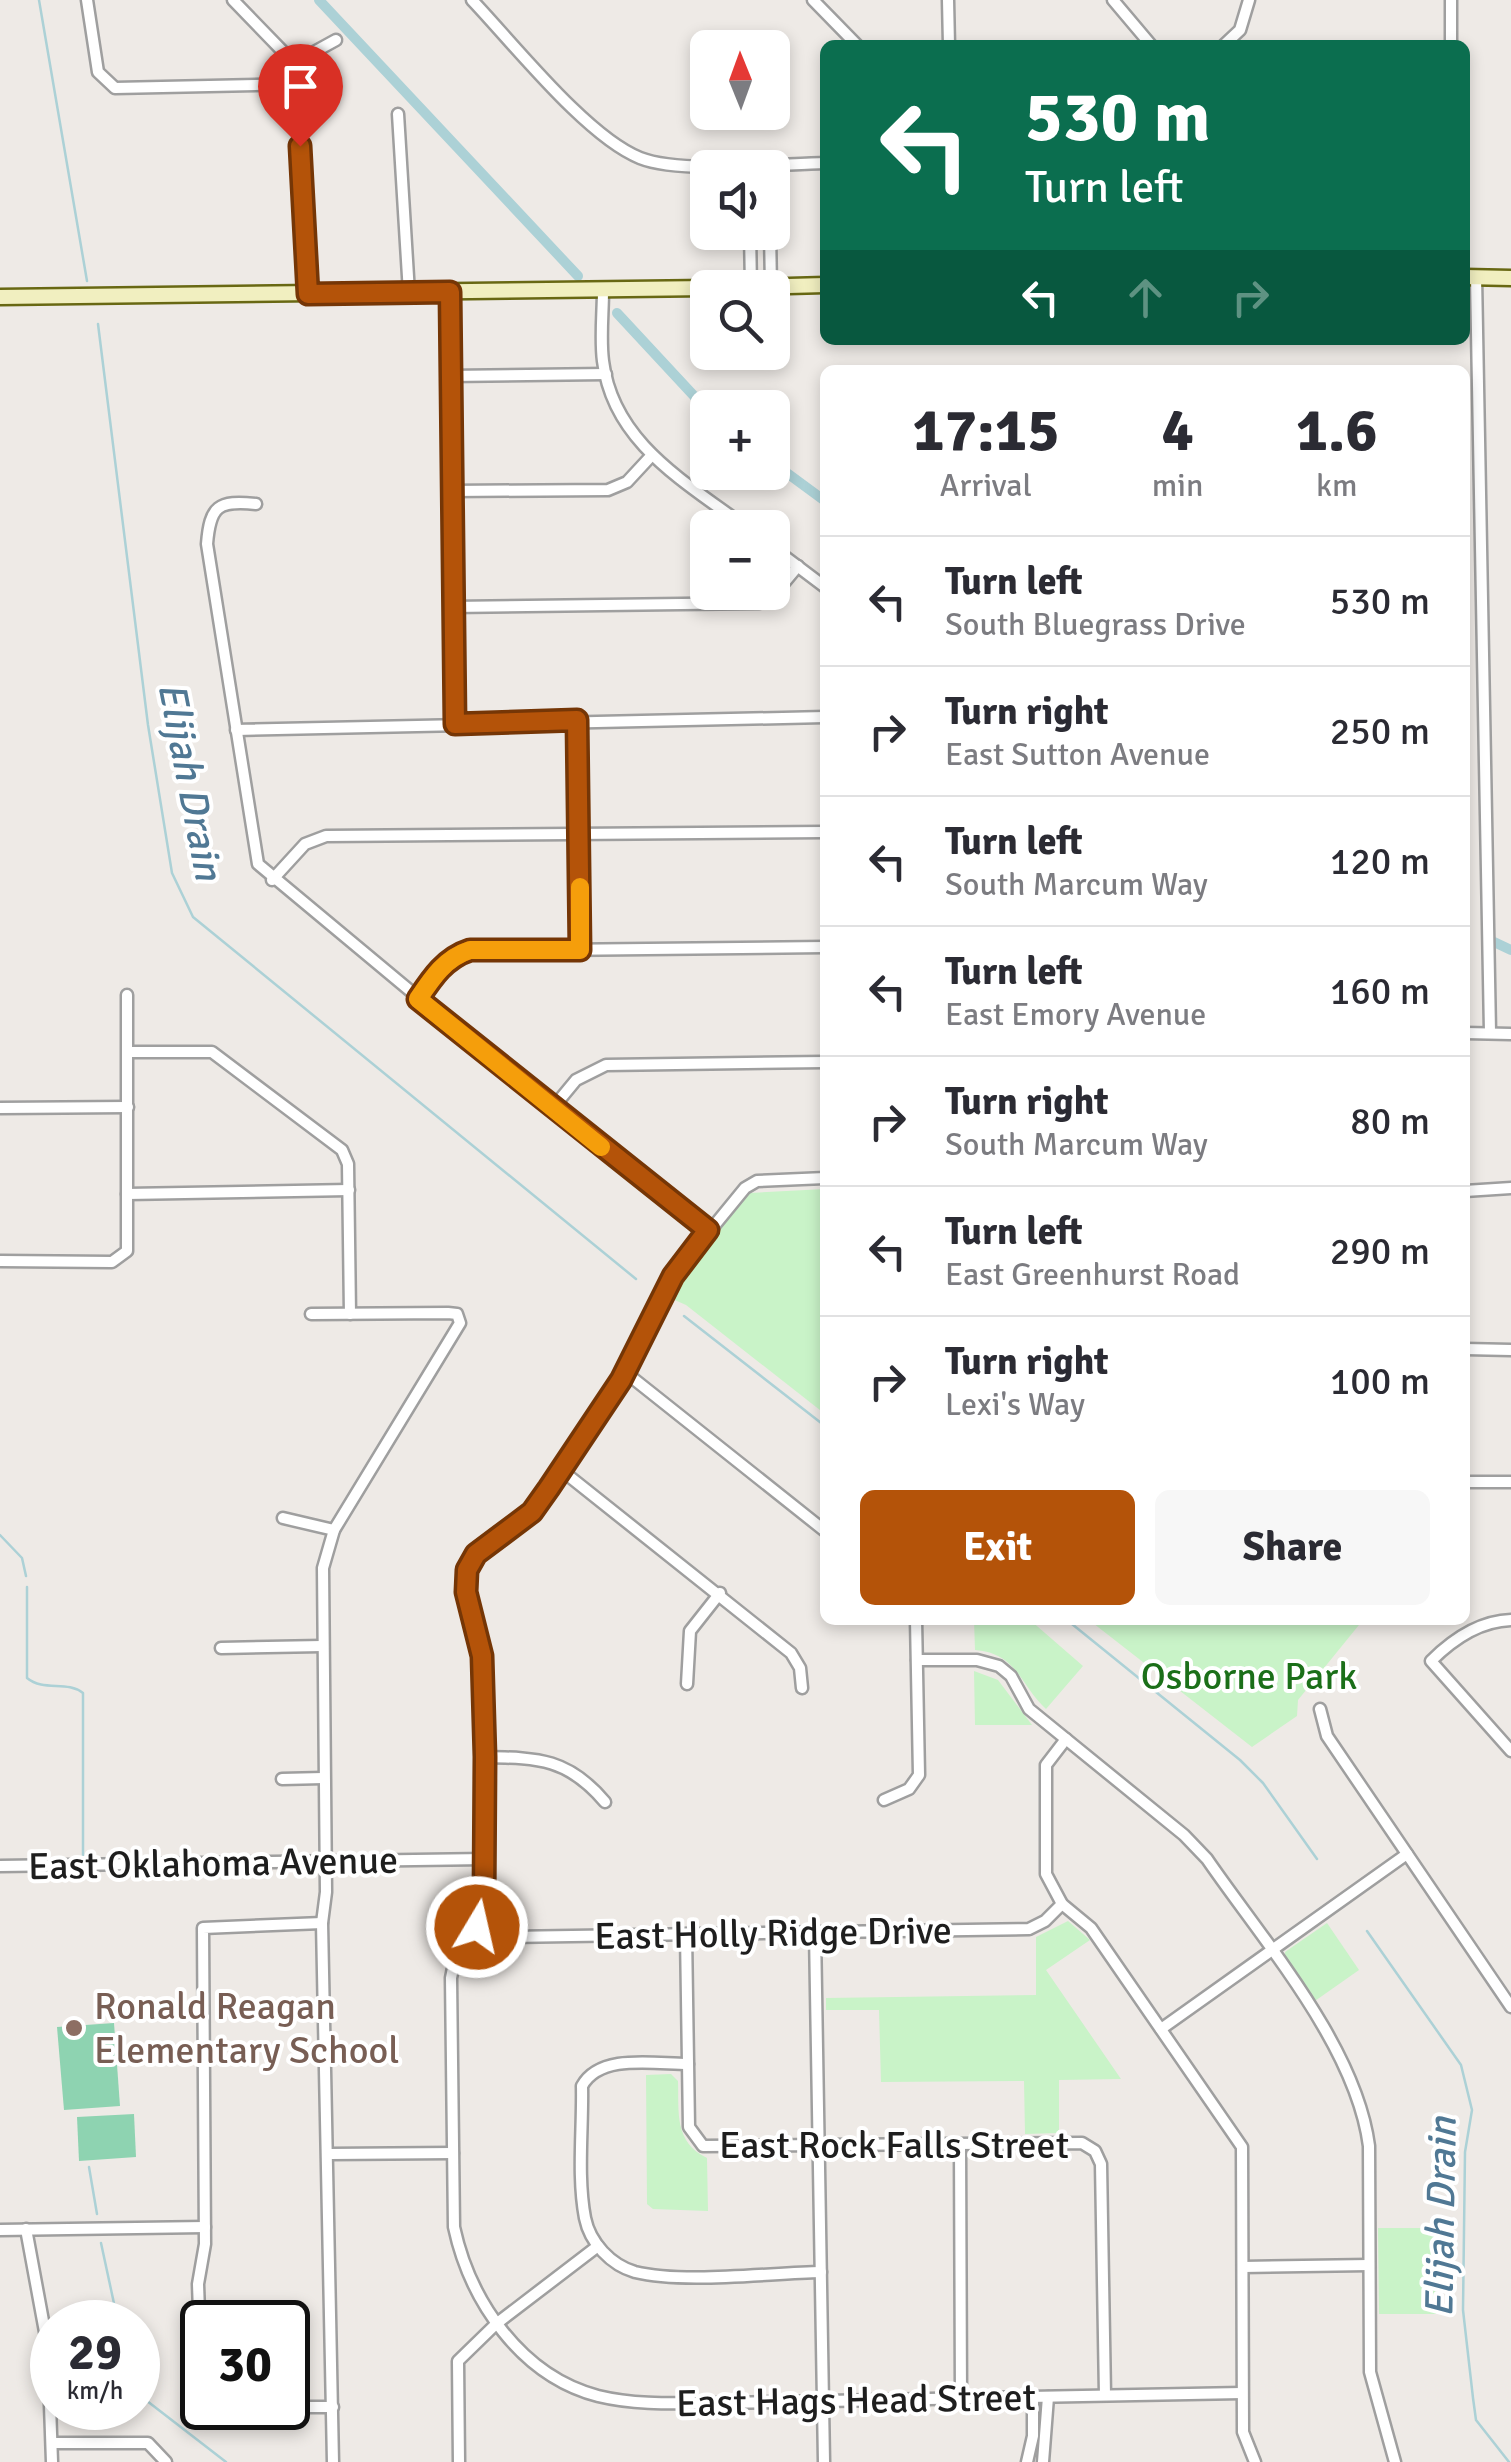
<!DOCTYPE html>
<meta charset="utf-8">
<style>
body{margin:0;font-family:Signika,sans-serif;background:#f7f7f7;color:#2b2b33;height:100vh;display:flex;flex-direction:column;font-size:38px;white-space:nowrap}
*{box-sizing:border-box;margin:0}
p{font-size:32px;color:#7c7c81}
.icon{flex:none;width:55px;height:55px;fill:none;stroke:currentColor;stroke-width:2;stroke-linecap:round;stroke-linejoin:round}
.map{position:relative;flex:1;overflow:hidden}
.sheet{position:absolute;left:820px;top:365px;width:650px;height:1260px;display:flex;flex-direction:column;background:#fff;border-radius:15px;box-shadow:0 5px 15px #0003}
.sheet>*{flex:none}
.banner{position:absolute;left:820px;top:40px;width:650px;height:305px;border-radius:15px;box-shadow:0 5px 15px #0003;background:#0b6e4f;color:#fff;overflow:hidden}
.needle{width:65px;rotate:359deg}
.tools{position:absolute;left:690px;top:30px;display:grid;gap:20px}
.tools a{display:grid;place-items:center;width:100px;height:100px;border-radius:15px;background:#fff;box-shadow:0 5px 15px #0003;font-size:50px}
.speed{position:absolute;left:30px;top:2300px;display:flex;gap:20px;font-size:50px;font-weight:700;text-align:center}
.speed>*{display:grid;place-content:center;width:130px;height:130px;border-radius:50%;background:#fff;box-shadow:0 5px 15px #0003;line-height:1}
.speed small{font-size:25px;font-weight:400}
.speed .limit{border:5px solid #111;border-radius:15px;background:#fff;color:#111}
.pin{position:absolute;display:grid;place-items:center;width:85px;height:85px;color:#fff;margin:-102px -42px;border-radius:50% 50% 50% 0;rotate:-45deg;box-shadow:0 0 10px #0007}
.pin .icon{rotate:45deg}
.me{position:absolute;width:110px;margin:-55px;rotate:9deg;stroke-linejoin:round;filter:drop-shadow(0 0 8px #0008)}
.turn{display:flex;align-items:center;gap:35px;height:210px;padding:0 40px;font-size:45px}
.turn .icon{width:130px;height:130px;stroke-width:2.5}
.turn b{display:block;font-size:70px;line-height:85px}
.lanes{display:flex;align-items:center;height:95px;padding:0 40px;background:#0003;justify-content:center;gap:50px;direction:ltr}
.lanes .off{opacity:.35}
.eta{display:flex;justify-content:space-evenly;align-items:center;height:170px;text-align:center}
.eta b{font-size:60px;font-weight:800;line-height:70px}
.button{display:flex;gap:20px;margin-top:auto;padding:20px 40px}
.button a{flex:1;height:115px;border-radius:15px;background:#b45309;color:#fff;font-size:40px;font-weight:800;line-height:115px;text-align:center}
.button a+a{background:#f7f7f7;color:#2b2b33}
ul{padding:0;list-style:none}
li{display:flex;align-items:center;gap:30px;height:130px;padding:0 40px;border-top:2px solid #e1e1e2}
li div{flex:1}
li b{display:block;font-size:38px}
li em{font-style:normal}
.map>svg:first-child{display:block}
.park{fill:#c9f3c8}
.pitch{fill:#8ed3b1}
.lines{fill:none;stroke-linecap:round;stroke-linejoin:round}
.stream{stroke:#acd1d6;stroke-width:2.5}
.canal{stroke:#acd1d6;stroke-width:10}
.street-casing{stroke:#9f9f9f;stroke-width:15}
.secondary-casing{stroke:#686813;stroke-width:19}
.street{stroke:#fff;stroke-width:10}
.secondary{stroke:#f1efc0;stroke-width:14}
.route-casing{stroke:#753606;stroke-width:25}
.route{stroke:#b45309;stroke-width:18}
.slow{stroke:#f59e0b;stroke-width:18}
.education-dot{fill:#8d6e63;stroke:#fff;stroke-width:4}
.labels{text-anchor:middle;stroke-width:8;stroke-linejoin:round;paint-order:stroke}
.park-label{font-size:38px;fill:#1b6f19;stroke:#fff}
.street-label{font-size:38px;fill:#1e1e1e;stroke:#fff}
.education-label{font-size:38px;fill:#785e54;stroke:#fff;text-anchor:start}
.water-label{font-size:40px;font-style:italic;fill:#507894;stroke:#fff}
</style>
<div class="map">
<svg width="1511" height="2462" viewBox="0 0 1511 2462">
<rect width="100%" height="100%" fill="#eeeae6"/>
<g class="park">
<path d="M 825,1189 L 825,1414 L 686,1305 L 670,1298 L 685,1270 L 750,1193 Z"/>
<path d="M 974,1620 L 1030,1620 L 1083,1666 L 1046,1709 C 1020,1685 1017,1653 975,1650 Z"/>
<path d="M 1089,1620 L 1363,1620 L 1298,1700 L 1297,1716 L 1252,1747 Z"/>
<path d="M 974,1671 L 998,1680 L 1032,1725 L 975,1725 Z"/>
<path d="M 1068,1921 L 1090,1940 L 1046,1970 L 1121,2079 L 1059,2080 L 1059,2133 L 1025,2134 L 1024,2081 L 881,2082 L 879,2010 L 826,2010 L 826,1998 L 1036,1995 L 1036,1937 Z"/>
<path d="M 1327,1923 L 1359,1970 L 1312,2003 L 1284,1961 L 1285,1952 Z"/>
<path d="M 671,2074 L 678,2081 C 679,2113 674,2142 707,2158 L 708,2211 L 653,2209 L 647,2204 L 646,2075 Z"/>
<path d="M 1378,2228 L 1434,2228 L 1436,2314 L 1379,2314 Z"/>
</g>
<g class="pitch">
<path d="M 114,2023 L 120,2106 L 64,2110 L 57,2027 Z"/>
<path d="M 134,2114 L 136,2157 L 79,2161 L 77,2117 Z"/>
</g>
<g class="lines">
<g class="stream">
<path d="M 39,0 L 87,281"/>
<path d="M 98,324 L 148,725 L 172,873 L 193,917 L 636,1279"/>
<path d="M 684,1316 L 825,1426"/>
<path d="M 0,1535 L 22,1558 L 26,1576"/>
<path d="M 27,1587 L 27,1678 C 44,1692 67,1680 83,1693 L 83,1856"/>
<path d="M 1067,1620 L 1240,1760 L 1263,1783 L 1317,1859"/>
<path d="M 1367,1931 L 1461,2065 L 1472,2110 L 1465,2152 L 1463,2310 L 1473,2398 L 1476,2420 L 1509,2462"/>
<path d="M 89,2167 L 97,2214"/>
<path d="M 101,2243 L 118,2322"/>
<path d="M 138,2394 L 226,2462"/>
</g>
<g class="canal">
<path d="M 319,0 L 578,276"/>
<path d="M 617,313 L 708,411"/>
<path d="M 772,462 L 825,501"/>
<path d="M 1494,942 L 1511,950"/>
</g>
<g class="street-casing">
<g id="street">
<path d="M 87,0 L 98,72 L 115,88 L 297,84 L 307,294"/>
<path d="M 233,0 L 294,63 L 297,84"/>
<path d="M 472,0 C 513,43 587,137 640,158 C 680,174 779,164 825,163"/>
<path d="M 813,0 L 857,45"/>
<path d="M 948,0 L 949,45"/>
<path d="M 1113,0 L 1151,45"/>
<path d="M 1451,0 L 1451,45"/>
<path d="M 1224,45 L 1240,30 L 1249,0"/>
<path d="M 294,63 L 336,40"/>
<path d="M 398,114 L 409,293"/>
<path d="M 750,232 L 751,287"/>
<path d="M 770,232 L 771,287"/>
<path d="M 1476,277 L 1490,1032"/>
<path d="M 603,290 C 603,313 600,338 603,361 C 613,443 686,482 747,528"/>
<path d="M 450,292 L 455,725"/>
<path d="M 449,376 L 606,374"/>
<path d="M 450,491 L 608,490 L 627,482 L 652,455"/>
<path d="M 256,504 C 218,500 210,506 207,544 L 258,864 L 552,1109 L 708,1230"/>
<path d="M 772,547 L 825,587"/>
<path d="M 452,607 L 759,603 L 778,590 L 798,566"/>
<path d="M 577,720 L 580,951"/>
<path d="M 236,730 L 825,717"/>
<path d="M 272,880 L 305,844 L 326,836 L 825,832"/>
<path d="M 418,999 C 432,978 445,959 470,951 L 825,947"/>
<path d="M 1465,1033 L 1511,1034"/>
<path d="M 128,1052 L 212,1052 L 342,1150 L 348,1164 L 350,1314"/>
<path d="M 0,1108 L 128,1107"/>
<path d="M 552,1109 L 576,1080 L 606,1065 L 825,1062"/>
<path d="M 825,1178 L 757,1181 L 745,1188 L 673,1276 L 621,1380 L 531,1512 L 475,1554 L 467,1570 L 466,1592 L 482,1656 L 486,1859 L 484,1901 L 477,1927 L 455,1958 L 451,1978 L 454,2227 C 470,2301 521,2376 598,2396 C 639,2406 681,2403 723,2403 L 1242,2393"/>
<path d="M 1465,1191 L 1511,1188"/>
<path d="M 127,1194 L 349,1190"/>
<path d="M 0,1261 L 112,1262 L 127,1251 L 127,995"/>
<path d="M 311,1314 L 448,1313 L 457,1314 L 460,1323 L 334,1530 L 323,1568 L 326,1892 L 322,1923 L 333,2462"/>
<path d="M 1465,1349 L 1511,1350"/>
<path d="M 625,1372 L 825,1531"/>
<path d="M 560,1469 L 791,1653 L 800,1668 L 802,1688"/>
<path d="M 1465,1482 L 1511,1482"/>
<path d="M 283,1518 L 334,1530"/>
<path d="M 1511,1620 C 1479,1621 1453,1639 1431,1661 L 1511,1751"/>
<path d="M 221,1648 L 322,1646"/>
<path d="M 917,1660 L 977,1660 L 999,1666 L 1011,1676 L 1029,1709 L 1184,1835 L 1207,1859 C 1264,1942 1356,2046 1369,2146 L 1370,2372 L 1395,2462"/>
<path d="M 687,1684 L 690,1631 L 720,1593"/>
<path d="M 1320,1709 L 1327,1736 L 1511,2007"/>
<path d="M 1066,1739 L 1046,1765 L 1046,1874 L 1062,1904 L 1091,1928 L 1242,2147 L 1243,2432 L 1255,2462"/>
<path d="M 485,1757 C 538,1758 568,1758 605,1802"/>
<path d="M 282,1779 L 323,1778"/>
<path d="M 884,1800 L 909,1789 L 919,1775 L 916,1620"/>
<path d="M 0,1866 L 486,1859"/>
<path d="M 477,1927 L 507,1937 L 1029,1929 L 1045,1921 L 1062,1904"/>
<path d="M 815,1932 L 824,2462"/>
<path d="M 686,1934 L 689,2127 L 703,2146 L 1082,2143 L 1095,2151 L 1101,2164 L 1105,2395"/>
<path d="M 1161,2029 L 1407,1854"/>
<path d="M 688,2064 C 655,2064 600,2053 582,2086 C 583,2128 577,2176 585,2218 C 590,2243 611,2265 635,2272 C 684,2284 768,2273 821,2272"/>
<path d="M 960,2145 L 961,2399"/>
<path d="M 330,2154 L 453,2153"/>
<path d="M 26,2229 L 48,2348 L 52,2462"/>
<path d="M 0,2230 L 205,2227"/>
<path d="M 1243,2267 L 1369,2265"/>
<path d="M 202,2397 L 198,2284 L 205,2244 L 203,1928 L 322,1923"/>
<path d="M 288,2407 L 333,2407"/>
<path d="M 218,2408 L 249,2408"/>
<path d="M 52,2443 L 148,2443 L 166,2462"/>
<path d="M 459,2462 L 458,2361 L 496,2324 L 598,2246"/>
<path d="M 1027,2462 L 1033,2436 L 1033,2397"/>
<path d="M 1043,2462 L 1048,2397"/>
</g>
</g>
<g class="secondary-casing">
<g id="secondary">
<path d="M 1465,277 L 1511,278"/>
<path d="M 720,288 L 825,285"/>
<path d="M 0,297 L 708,288"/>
</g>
</g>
<use href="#street" class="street"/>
<use href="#secondary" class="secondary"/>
</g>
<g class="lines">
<g class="route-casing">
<path id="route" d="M 300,146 L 308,294 L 450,292 L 455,724 L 577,720 L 580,950 L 470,950 C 445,958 432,978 418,999 L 708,1230 L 673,1276 L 621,1380 L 549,1488 L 532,1512 L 476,1554 L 467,1570 L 466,1592 L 482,1656 L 485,1757 L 484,1900 L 477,1927"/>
</g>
<use href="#route" class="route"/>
<path class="slow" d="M 580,887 L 580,950 L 470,950 C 445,958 432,978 418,999 L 601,1147"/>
</g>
<circle class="education-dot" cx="74" cy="2028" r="10"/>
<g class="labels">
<g class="park-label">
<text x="1249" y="1689">Osborne Park</text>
</g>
<g class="street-label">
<text transform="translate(213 1863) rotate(-1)" y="13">East Oklahoma Avenue</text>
<text transform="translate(773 1933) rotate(-1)" y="13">East Holly Ridge Drive</text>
<text x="894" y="2158">East Rock Falls Street</text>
<text transform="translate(856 2400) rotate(-1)" y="13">East Hags Head Street</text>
</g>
<g class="education-label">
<text x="94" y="2019">Ronald Reagan<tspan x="94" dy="44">Elementary School</tspan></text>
</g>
<g class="water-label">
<text transform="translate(191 781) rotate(79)" y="14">Elijah Drain</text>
<text transform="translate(1440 2217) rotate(-89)" y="14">Elijah Drain</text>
</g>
</g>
</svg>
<div class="tools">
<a><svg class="needle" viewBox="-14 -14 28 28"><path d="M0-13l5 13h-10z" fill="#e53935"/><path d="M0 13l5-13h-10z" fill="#7c7c81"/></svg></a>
<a><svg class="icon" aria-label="sound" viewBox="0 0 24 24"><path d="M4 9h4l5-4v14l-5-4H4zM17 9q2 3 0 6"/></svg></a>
<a><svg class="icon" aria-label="search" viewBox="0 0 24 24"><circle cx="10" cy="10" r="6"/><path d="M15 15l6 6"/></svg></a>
<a>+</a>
<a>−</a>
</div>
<div class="speed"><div>29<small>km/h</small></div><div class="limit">30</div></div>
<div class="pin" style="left:300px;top:146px;background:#d93025"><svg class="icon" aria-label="arrive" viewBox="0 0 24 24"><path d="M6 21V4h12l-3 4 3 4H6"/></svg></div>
<svg class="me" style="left:477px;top:1927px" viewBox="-20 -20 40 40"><circle r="17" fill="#b45309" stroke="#fff" stroke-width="3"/><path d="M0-11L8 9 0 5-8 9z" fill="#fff"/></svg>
<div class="banner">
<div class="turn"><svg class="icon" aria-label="left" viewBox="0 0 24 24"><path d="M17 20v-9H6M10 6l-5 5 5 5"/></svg><div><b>530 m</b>Turn left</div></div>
<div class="lanes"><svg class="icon" aria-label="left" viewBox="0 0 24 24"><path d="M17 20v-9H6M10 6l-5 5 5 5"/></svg><svg class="icon off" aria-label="ahead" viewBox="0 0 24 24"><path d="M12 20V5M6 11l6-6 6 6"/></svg><svg class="icon off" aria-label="right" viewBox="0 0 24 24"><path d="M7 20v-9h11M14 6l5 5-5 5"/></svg></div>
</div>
<section class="sheet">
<div class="eta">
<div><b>17:15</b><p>Arrival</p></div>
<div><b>4</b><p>min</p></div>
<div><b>1.6</b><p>km</p></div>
</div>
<ul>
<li><svg class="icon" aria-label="left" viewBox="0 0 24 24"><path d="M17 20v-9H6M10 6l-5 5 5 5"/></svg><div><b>Turn left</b><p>South Bluegrass Drive</p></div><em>530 m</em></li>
<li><svg class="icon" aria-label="right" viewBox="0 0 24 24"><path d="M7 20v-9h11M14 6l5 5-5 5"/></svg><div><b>Turn right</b><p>East Sutton Avenue</p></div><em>250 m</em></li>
<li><svg class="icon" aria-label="left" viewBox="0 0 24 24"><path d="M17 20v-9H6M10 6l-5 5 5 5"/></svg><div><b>Turn left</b><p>South Marcum Way</p></div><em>120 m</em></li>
<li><svg class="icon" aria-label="left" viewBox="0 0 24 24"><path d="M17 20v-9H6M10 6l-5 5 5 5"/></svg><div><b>Turn left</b><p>East Emory Avenue</p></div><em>160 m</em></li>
<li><svg class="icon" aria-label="right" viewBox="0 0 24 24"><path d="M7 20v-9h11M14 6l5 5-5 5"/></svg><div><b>Turn right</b><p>South Marcum Way</p></div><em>80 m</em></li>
<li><svg class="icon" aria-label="left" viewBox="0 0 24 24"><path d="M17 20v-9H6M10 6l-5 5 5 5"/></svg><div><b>Turn left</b><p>East Greenhurst Road</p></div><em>290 m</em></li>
<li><svg class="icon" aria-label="right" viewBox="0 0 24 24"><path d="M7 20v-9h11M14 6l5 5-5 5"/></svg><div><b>Turn right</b><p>Lexi's Way</p></div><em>100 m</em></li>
</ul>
<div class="button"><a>Exit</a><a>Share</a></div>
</section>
</div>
